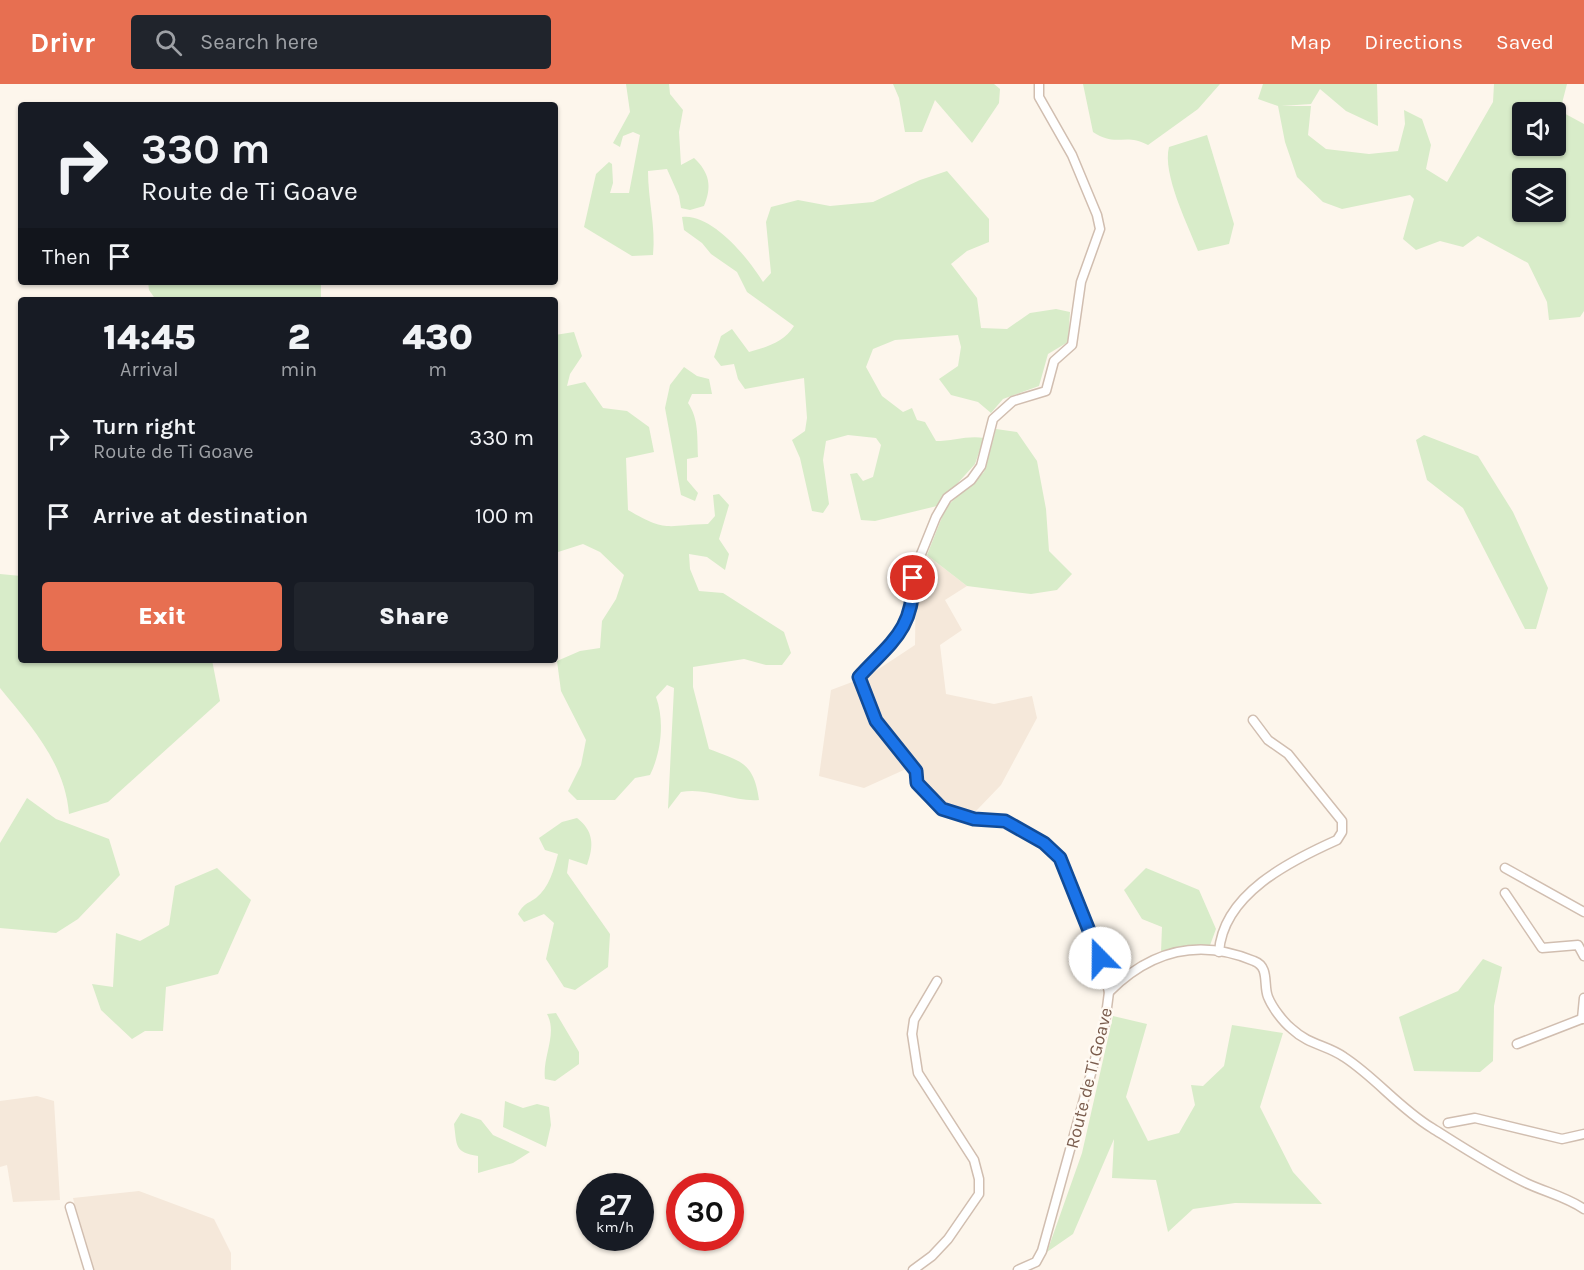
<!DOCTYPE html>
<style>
body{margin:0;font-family:Karla,sans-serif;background:#20242c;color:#f1f3f6;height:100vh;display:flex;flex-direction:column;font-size:22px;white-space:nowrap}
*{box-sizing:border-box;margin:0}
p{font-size:20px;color:#9ea1a6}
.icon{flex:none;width:33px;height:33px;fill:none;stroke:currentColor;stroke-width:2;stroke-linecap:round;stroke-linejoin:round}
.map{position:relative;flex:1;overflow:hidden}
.sheet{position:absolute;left:18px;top:213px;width:540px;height:366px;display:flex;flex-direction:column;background:#171b24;border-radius:6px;box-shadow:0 2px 4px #0004}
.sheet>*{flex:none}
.top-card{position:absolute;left:18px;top:18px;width:540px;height:183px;border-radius:6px;box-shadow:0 2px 4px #0004;background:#171b24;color:#f1f3f6;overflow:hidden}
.tools{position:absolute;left:1512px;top:18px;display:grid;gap:12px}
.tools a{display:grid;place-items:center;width:54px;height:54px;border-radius:6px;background:#171b24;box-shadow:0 2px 4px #0004;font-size:30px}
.speed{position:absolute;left:576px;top:1089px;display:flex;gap:12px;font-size:30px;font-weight:700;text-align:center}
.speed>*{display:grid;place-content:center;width:78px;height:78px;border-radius:50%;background:#171b24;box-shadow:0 2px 4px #0004;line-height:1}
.speed small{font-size:15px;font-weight:400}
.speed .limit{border:9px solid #d22;background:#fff;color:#111}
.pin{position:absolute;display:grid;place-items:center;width:51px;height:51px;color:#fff;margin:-26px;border:3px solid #fff;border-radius:50%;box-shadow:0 2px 6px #0007}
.me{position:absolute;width:66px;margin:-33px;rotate:338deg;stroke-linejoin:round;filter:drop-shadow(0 0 4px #0008)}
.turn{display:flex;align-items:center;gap:21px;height:126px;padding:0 24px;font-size:27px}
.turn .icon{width:78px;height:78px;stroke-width:2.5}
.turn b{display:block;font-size:42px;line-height:51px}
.then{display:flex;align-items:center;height:57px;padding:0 24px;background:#0003;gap:12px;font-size:22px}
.eta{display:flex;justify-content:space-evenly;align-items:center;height:102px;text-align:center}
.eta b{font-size:36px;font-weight:800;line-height:42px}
.action{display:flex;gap:12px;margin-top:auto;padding:12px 24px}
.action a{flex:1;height:69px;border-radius:6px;background:#e76f51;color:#fff;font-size:24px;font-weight:800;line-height:69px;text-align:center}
.action a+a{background:#20242c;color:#f1f3f6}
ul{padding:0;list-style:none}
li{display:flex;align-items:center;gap:18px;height:78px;padding:0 24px}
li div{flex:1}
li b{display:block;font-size:22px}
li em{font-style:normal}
header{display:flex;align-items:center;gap:36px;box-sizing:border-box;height:84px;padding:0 30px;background:#e76f51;color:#fff}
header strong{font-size:28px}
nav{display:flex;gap:33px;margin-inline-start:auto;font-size:21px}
.search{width:420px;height:54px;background:#20242c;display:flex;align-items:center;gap:15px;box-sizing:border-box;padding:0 21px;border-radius:6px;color:#9ea1a6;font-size:22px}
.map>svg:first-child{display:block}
.residential{fill:#f5e8da}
.green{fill:#d8ecc9;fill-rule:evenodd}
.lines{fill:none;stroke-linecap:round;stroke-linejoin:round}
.street-casing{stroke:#d1beb0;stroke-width:11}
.street{stroke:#fff;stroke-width:8}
.route-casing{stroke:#114b97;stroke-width:15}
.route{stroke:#1a73e8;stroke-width:10}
.labels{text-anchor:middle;stroke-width:5;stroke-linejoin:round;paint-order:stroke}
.street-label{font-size:18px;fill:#7a5c4d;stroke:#fffaf3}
</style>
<header>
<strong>Drivr</strong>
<div class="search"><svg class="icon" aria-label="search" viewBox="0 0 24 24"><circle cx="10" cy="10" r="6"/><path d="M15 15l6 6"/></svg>Search here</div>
<nav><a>Map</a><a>Directions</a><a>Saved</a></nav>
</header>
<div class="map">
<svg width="1584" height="1186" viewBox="0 0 1584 1186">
<rect width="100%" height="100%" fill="#fdf6ec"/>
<g class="residential">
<path d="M 927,471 L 967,502 L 945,516 L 962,546 L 940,561 L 946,610 L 994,620 L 1032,612 L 1037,634 L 1001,701 L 976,727 L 944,721 L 906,685 L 864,704 L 819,692 L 831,606 L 868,592 L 915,561 L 916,496 Z"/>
<path d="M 37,1012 L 54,1017 L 60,1116 L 13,1118 L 7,1081 L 0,1083 L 0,1017 Z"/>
<path d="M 139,1107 L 214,1135 L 231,1169 L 231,1186 L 91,1186 L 73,1114 Z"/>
</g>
<g class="green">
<path d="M 626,0 L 669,0 L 670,10 L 683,26 L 679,48 L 681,81 L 694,74 C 710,89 712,103 704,122 L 690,126 L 681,124 L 679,112 L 667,85 L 648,87 C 648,116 656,143 653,171 L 632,172 L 584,143 L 596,90 L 609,78 L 612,80 L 613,99 L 610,109 L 629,109 L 640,51 L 633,48 L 623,52 L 620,63 L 613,59 L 630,28 Z"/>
<path d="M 893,0 L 994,0 L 1000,5 L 999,19 L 972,59 L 935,16 L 922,48 L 905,48 L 899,14 Z"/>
<path d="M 1083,0 L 1220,0 L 1198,25 L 1148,61 C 1124,48 1117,64 1093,48 Z"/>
<path d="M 1263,0 L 1377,0 L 1378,42 L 1346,27 L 1320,5 L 1311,20 L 1281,22 L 1311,22 L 1308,51 L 1326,65 L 1369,70 L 1398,67 L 1405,40 L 1404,26 L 1422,35 L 1431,61 L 1426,85 L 1447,98 L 1493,18 L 1494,0 L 1567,0 L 1560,27 L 1584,40 L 1584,227 L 1580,233 L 1549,236 L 1547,218 L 1528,179 L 1478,152 L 1463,163 L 1440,157 L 1416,166 L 1403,155 L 1414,115 L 1410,111 L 1342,125 L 1323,118 L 1297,93 L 1285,58 L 1278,22 L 1258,15 ZM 1522,28 L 1556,28 L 1556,62 L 1522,62 ZM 1522,94 L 1556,94 L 1556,128 L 1522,128 Z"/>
<path d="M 1207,51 L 1234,140 L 1229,160 L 1198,167 C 1188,141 1162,90 1169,63 Z"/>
<path d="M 947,87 L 989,135 L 989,158 L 967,167 L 951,180 L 977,214 L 981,244 L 1007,245 L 1030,229 L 1056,225 L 1070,228 L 1068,258 L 1048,270 L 1039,302 L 1003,315 L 991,329 L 978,318 L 951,311 L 939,295 L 958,282 L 961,263 L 958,251 L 895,256 L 873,265 L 866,283 L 882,312 L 903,328 L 912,324 L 917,336 L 925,338 L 936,357 C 952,357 969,351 984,354 L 975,380 L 937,422 L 875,437 L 861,436 L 850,390 L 857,389 L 863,397 L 873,393 L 881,361 L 876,354 L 848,351 L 826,357 L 823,376 L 829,420 L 823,429 L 812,427 L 800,374 L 792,356 L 805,347 L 807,334 L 804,294 L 745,305 L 738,295 L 734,280 L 721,282 L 714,273 L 721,252 L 732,245 L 749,268 C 767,263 784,258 794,242 L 747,208 L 737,188 L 711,170 L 702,159 L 684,146 L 682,133 C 712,129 749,175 763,198 L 771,189 L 766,138 L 771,123 L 798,116 L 830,122 L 873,118 L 920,96 Z"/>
<path d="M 148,198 L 321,198 L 321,216 L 156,216 L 149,206 Z"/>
<path d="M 574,248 L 582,272 L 570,290 L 567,302 L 585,298 L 603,324 L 627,327 L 649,343 L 654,368 L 626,374 L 628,426 C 667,449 666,441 708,440 L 715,432 L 713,411 L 719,410 L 729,421 L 719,455 L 729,470 L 725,486 L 707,473 L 689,470 L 690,485 L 699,507 L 723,509 L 784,548 L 791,569 L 782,581 L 766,581 L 744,575 L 693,583 L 693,603 L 709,665 C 740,677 754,678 759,716 C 733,718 707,703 681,708 L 668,725 L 674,604 L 667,601 L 656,613 C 665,637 661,669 650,691 L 635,694 L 615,716 L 577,716 L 568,707 L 581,681 L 586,656 L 561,607 L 557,577 L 580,567 L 600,564 L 602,537 L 616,515 L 624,491 L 600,468 L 583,460 L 555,469 L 555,251 Z"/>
<path d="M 684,283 L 697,292 L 709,295 L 712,310 L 692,310 L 688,319 C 699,335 697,354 698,373 L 687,375 L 687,396 L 698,409 L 695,417 L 681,411 L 665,324 L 670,301 Z"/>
<path d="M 996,345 L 1017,348 L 1037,377 L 1046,425 L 1049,467 L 1072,490 L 1057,506 L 1031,510 L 967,502 L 927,471 L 946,423 L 984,388 Z"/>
<path d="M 1424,351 L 1478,372 L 1513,428 L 1548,504 L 1536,545 L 1525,545 L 1463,424 L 1427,396 L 1416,356 Z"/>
<path d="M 0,490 L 21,492 L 21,576 L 212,576 L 220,617 L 108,718 L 69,730 C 65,679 31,642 0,604 Z"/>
<path d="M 27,714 L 56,735 L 109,755 L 120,791 L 78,835 L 56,849 L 0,844 L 0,759 Z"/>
<path d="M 577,734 C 594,747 594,762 587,781 L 569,775 L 567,789 L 610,850 L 608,883 L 575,906 L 564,903 L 546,875 L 554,839 L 544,830 L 524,838 L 518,830 C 523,820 527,820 536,814 C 549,804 554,785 558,770 L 545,766 L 539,754 L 562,738 Z"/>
<path d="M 217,784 L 251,816 L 218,890 L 166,903 L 163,947 L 145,947 L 132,955 L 101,926 L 92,900 L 113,903 L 116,849 L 140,857 L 169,841 L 175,802 Z"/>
<path d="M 1146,784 L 1199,806 L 1216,845 L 1209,864 L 1161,868 L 1162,843 L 1142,835 L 1124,806 Z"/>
<path d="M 1483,875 L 1502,883 L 1494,922 L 1493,977 L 1480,988 L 1414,987 L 1399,933 L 1458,907 Z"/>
<path d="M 556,929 L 579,968 L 579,980 L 555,997 L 545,995 C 542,973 558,950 547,930 Z"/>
<path d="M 1113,932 L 1147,940 L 1126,1013 L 1148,1057 L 1179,1049 L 1195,1021 L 1191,1001 L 1203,1002 L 1224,982 L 1232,941 L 1283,949 L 1260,1023 L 1293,1088 L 1322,1120 L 1235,1119 L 1193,1125 L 1168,1148 L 1156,1096 L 1112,1094 L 1114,1055 L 1073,1150 L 1047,1168 L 1082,1069 Z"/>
<path d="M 505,1017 L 523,1024 L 537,1020 L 549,1023 L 551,1041 L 546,1063 L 503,1043 Z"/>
<path d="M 461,1029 L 481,1036 L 493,1051 L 530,1068 L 513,1079 L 478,1089 L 478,1072 C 454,1068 457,1062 454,1040 Z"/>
</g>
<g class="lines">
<g class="street-casing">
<g id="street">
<path d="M 1505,784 L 1584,828"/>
<path d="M 1505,809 L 1542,864 L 1578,861 L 1584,872"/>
<path d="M 1219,868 C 1223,810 1290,777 1337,756 L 1342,748 L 1342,737 L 1288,670 L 1268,656 L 1253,636"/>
<path d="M 1109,908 C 1151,866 1199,854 1254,877 C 1270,883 1263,901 1268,913 C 1272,923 1283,938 1292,945 C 1309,961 1327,961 1344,973 C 1375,993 1399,1024 1432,1044 C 1462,1063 1494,1084 1526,1099 C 1545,1108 1567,1113 1584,1125"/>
<path d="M 1582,935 L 1584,914"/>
<path d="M 1517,960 L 1584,934"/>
<path d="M 1448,1039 L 1475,1034 L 1562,1055 L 1584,1050"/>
<path d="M 70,1123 L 89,1186"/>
<path d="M 913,1186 L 932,1172 L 948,1155 L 979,1110 L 979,1095 L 974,1076 L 918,989 L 912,950 L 914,936 L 937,897"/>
<path d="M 1018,1186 L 1036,1178 L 1042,1167 L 1105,939 L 1109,908 L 1100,874 L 1060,774 L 1044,759 L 1005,737 L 974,735 L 942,725 L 917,699 L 916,687 L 876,637 L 859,593 L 886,564 L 891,561 L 907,537 L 914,518 L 915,485 L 936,433 L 947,414 L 971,396 L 981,382 L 993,335 L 1013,317 L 1046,307 L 1054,277 L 1072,261 L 1081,198 L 1100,145 L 1097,131 L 1072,71 L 1039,13 L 1039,0"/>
</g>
</g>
<use href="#street" class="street"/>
</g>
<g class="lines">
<g class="route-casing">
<path id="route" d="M 913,494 C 914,546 891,558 859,593 L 876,637 L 916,687 L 917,699 L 942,725 L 974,735 L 1005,737 L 1044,759 L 1060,774 L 1100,874"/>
</g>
<use href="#route" class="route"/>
</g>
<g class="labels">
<g class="street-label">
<text transform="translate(1089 994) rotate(-76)" y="6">Route de Ti Goave</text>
</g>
</g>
</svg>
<div class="tools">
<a><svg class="icon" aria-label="sound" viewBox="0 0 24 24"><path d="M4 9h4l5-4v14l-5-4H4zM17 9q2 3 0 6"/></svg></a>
<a><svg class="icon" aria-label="layers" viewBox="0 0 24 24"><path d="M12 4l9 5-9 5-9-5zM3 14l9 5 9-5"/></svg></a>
</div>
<div class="speed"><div>27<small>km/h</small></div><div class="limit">30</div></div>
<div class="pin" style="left:913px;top:494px;background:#d93025"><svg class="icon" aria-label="arrive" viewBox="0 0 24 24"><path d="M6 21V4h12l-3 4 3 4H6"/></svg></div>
<svg class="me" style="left:1100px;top:874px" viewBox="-20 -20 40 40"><circle r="19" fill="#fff"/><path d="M0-13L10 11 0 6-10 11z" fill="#1a73e8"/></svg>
<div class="top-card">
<div class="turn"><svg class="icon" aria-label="right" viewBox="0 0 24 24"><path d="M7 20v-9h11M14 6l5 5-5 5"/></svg><div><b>330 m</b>Route de Ti Goave</div></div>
<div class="then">Then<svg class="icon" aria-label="arrive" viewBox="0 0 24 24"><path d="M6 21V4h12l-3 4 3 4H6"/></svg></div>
</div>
<section class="sheet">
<div class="eta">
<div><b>14:45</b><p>Arrival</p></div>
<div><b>2</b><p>min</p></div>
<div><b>430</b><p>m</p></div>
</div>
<ul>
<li><svg class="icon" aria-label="right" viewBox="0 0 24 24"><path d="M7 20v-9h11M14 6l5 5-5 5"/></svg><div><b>Turn right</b><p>Route de Ti Goave</p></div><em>330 m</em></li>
<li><svg class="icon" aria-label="arrive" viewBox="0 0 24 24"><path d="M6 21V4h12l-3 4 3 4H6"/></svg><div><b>Arrive at destination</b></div><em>100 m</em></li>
</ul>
<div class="action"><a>Exit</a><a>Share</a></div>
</section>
</div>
